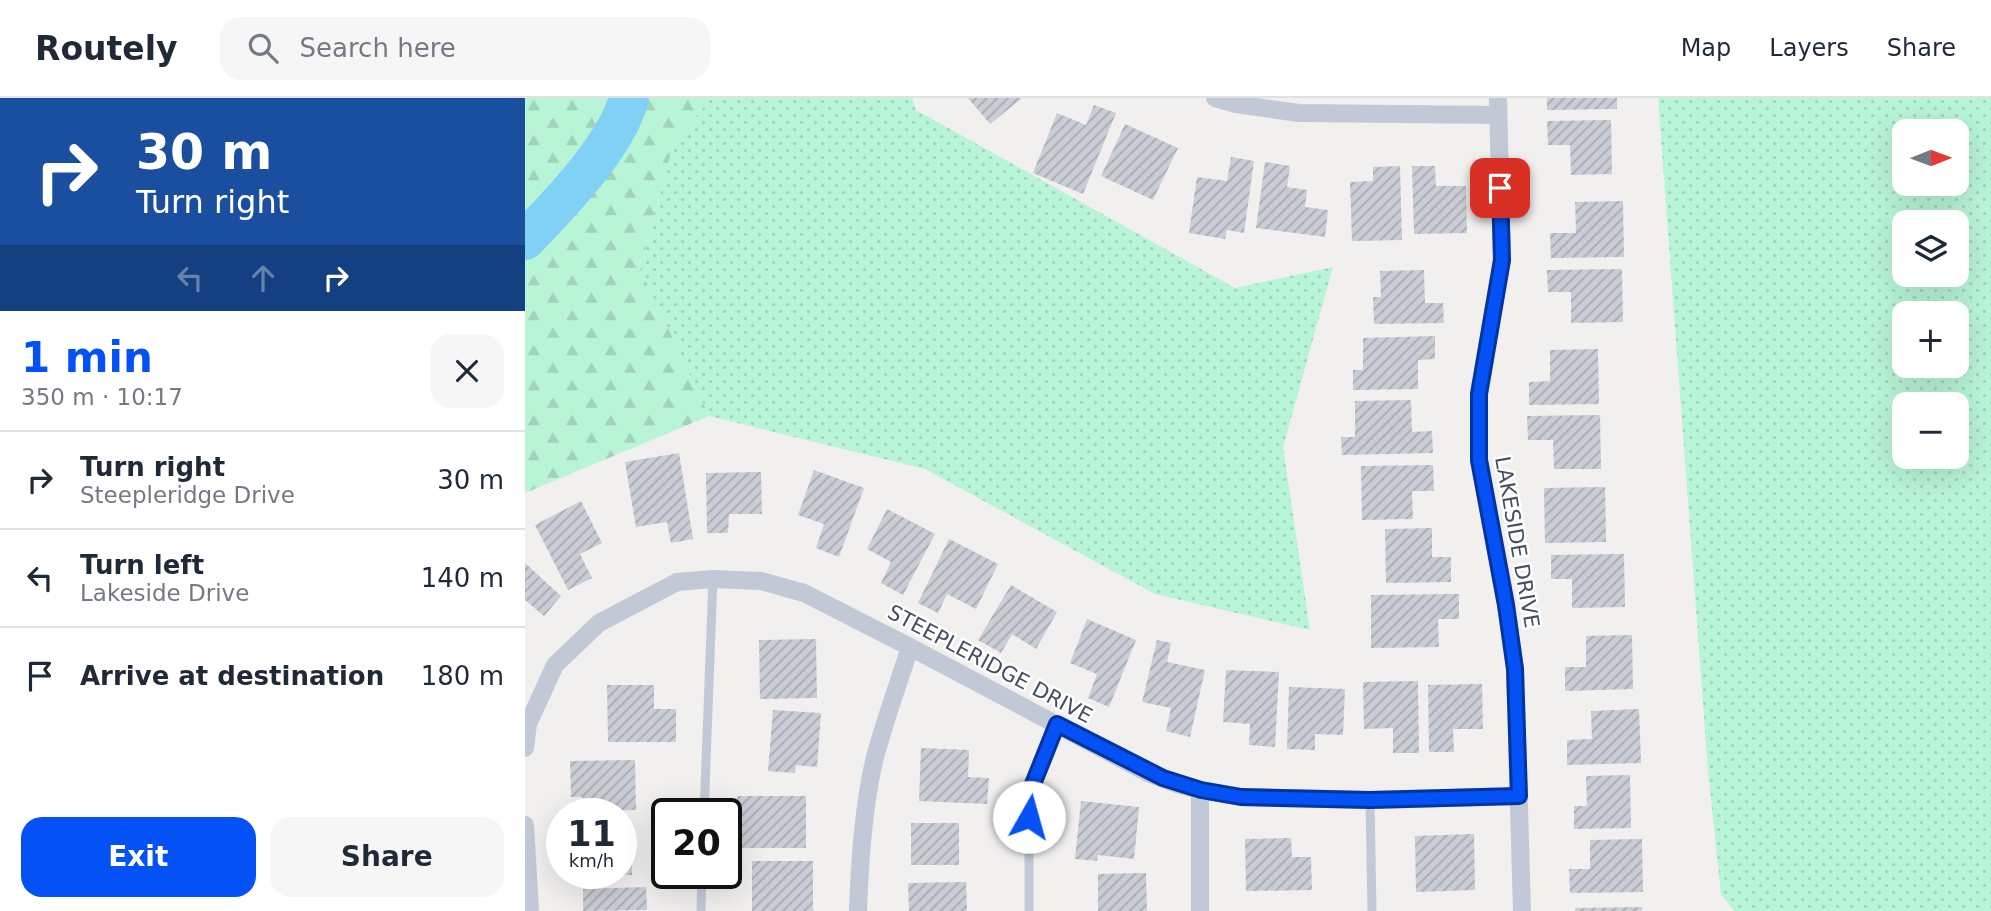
<!DOCTYPE html>
<meta charset="utf-8">
<style>
body{margin:0;font-family:"DejaVu Sans",sans-serif;background:#f6f6f7;color:#1f2937;height:100vh;display:flex;flex-direction:column;font-size:26px;white-space:nowrap}
*{box-sizing:border-box;margin:0}
p{font-size:23px;color:#747a83}
.icon{flex:none;width:38px;height:38px;fill:none;stroke:currentColor;stroke-width:2;stroke-linecap:round;stroke-linejoin:round}
.map{position:relative;flex:1;overflow:hidden}
.drawer{display:flex;flex-direction:column;background:#fff;width:525px}
.drawer>*{flex:none}
.top-card{background:#1a4fa0;color:#fff;overflow:hidden}
.needle{width:46px;rotate:89deg}
.controls{position:absolute;left:1367px;top:21px;display:grid;gap:14px}
.controls a{display:grid;place-items:center;width:77px;height:77px;border-radius:14px;background:#fff;box-shadow:0 7px 28px #0002;font-size:35px}
.speed{position:absolute;left:21px;top:700px;display:flex;gap:14px;font-size:35px;font-weight:700;text-align:center}
.speed>*{display:grid;place-content:center;width:91px;height:91px;border-radius:50%;background:#fff;box-shadow:0 7px 28px #0002;line-height:1}
.speed small{font-size:18px;font-weight:400}
.speed .limit{border:4px solid #111;border-radius:10px;background:#fff;color:#111}
.pin{position:absolute;display:grid;place-items:center;width:60px;height:60px;color:#fff;margin:-30px;border-radius:14px;box-shadow:0 4px 10px #0006}
.me{position:absolute;width:77px;margin:-38px;rotate:7deg;stroke-linejoin:round;filter:drop-shadow(0 0 5px #0008)}
.turn{display:flex;align-items:center;gap:24px;height:147px;padding:0 21px;font-size:32px}
.turn .icon{width:91px;height:91px;stroke-width:2.5}
.turn b{display:block;font-size:49px;line-height:60px}
.lanes{display:flex;align-items:center;height:66px;padding:0 21px;background:#0003;justify-content:center;gap:35px;direction:ltr}
.lanes .off{opacity:.35}
.round{display:grid;place-items:center;flex:none;width:74px;height:74px;border-radius:21px;background:#f6f6f7}
.overview{display:flex;align-items:center;justify-content:space-between;height:119px;padding:0 21px}
h1{font-size:42px;font-weight:800;line-height:52px;color:#0452f6}
.primary-button{display:flex;gap:14px;margin-top:auto;padding:14px 21px}
.primary-button a{flex:1;height:80px;border-radius:21px;background:#0452f6;color:#fff;font-size:28px;font-weight:800;line-height:80px;text-align:center}
.primary-button a+a{background:#f6f6f7;color:#1f2937}
ul{padding:0;list-style:none}
li{display:flex;align-items:center;gap:21px;height:98px;padding:0 21px;border-top:2px solid #e0e1e3}
li div{flex:1}
li b{display:block;font-size:26px}
li em{font-style:normal}
header{display:flex;align-items:center;gap:42px;box-sizing:border-box;height:98px;padding:0 35px;background:#fff;border-bottom:2px solid #e0e1e3}
header strong{font-size:33px}
nav{display:flex;gap:38px;margin-inline-start:auto;font-size:24px}
.search{width:490px;height:63px;background:#f6f6f7;display:flex;align-items:center;gap:18px;box-sizing:border-box;padding:0 24px;border-radius:21px;color:#747a83;font-size:26px}
main{display:flex;flex:1;min-height:0}
.map>svg:first-child{display:block}
.grass{fill:url(#grass-dots);fill-rule:evenodd}
.forest{fill:url(#forest-firs)}
.lines{fill:none;stroke-linecap:round;stroke-linejoin:round}
.river{stroke:#81d0f6;stroke-width:40}
.building{fill:url(#building-hatch)}
.service{stroke:#c1c9d6;stroke-width:9}
.minor{stroke:#c1c9d6;stroke-width:18}
.route-casing{stroke:#0335a0;stroke-width:18}
.route{stroke:#0452f6;stroke-width:12}
.labels{text-anchor:middle;stroke-width:5;stroke-linejoin:round;paint-order:stroke}
.street-label{font-size:21px;fill:#454f5f;stroke:#fff}
</style>
<header>
<strong>Routely</strong>
<div class="search"><svg class="icon" aria-label="search" viewBox="0 0 24 24"><circle cx="10" cy="10" r="6"/><path d="M15 15l6 6"/></svg>Search here</div>
<nav><a>Map</a><a>Layers</a><a>Share</a></nav>
</header>
<main>
<section class="drawer">
<div class="top-card">
<div class="turn"><svg class="icon" aria-label="right" viewBox="0 0 24 24"><path d="M7 20v-9h11M14 6l5 5-5 5"/></svg><div><b>30 m</b>Turn right</div></div>
<div class="lanes"><svg class="icon off" aria-label="left" viewBox="0 0 24 24"><path d="M17 20v-9H6M10 6l-5 5 5 5"/></svg><svg class="icon off" aria-label="ahead" viewBox="0 0 24 24"><path d="M12 20V5M6 11l6-6 6 6"/></svg><svg class="icon" aria-label="right" viewBox="0 0 24 24"><path d="M7 20v-9h11M14 6l5 5-5 5"/></svg></div>
</div>
<div class="overview"><div><h1>1 min</h1><p>350 m · 10:17</p></div><a class="round"><svg class="icon" aria-label="close" viewBox="0 0 24 24"><path d="M6 6l12 12M18 6L6 18"/></svg></a></div>
<ul>
<li><svg class="icon" aria-label="right" viewBox="0 0 24 24"><path d="M7 20v-9h11M14 6l5 5-5 5"/></svg><div><b>Turn right</b><p>Steepleridge Drive</p></div><em>30 m</em></li>
<li><svg class="icon" aria-label="left" viewBox="0 0 24 24"><path d="M17 20v-9H6M10 6l-5 5 5 5"/></svg><div><b>Turn left</b><p>Lakeside Drive</p></div><em>140 m</em></li>
<li><svg class="icon" aria-label="arrive" viewBox="0 0 24 24"><path d="M6 21V4h12l-3 4 3 4H6"/></svg><div><b>Arrive at destination</b></div><em>180 m</em></li>
</ul>
<div class="primary-button"><a>Exit</a><a>Share</a></div>
</section>
<div class="map">
<svg width="1466" height="813" viewBox="0 0 1466 813">
<defs>
<pattern id="grass-dots" width="8" height="8" patternUnits="userSpaceOnUse" patternTransform="scale(1.75)"><rect width="8" height="8" fill="#b8f4d6"/><path d="M2 2h.1M6 6h.1" fill="none" stroke="#a0d3ba" stroke-width="1.8" stroke-linecap="round"/></pattern>
<pattern id="forest-firs" width="22" height="20" patternUnits="userSpaceOnUse" patternTransform="scale(1.75)"><rect width="22" height="20" fill="#b8f4d6"/><path d="M5 1l3.5 6h-7zM16 11l3.5 6h-7z" fill="#a0d3ba"/></pattern>
<pattern id="building-hatch" width="6" height="6" patternUnits="userSpaceOnUse" patternTransform="scale(1.75)"><rect width="6" height="6" fill="#cacdd5"/><path d="M-1 1l2-2M0 6l6-6M5 7l2-2" fill="none" stroke="#a6a9b0"/></pattern>
</defs>
<rect width="100%" height="100%" fill="#f2efef"/>
<g class="grass">
<path d="M 186,0 L 387,0 L 391,12 L 710,190 L 808,169 L 758,349 L 785,532 L 630,496 L 400,371 L 184,318 L 115,171 L 148,47 Z"/>
<path d="M 1133,0 L 1466,0 L 1466,813 L 1209,813 L 1196,796 L 1183,672 ZM 1379,33 L 1432,33 L 1432,86 L 1379,86 ZM 1379,124 L 1432,124 L 1432,177 L 1379,177 ZM 1379,215 L 1432,215 L 1432,268 L 1379,268 ZM 1379,306 L 1432,306 L 1432,359 L 1379,359 Z"/>
</g>
<path class="forest" d="M 0,0 L 186,0 L 148,47 L 115,171 L 184,318 L 0,395 Z"/>
<g class="lines">
<path class="river" d="M 0,142 C 34,107 92,47 104,0"/>
</g>
<g class="building">
<path d="M 443,0 L 497,0 L 465,26 Z"/>
<path d="M 1022,0 L 1092,0 L 1092,11 L 1022,12 Z"/>
<path d="M 569,7 L 591,15 L 558,96 L 508,75 L 532,15 L 561,27 Z"/>
<path d="M 1086,22 L 1087,76 L 1046,77 L 1045,47 L 1023,47 L 1022,23 Z"/>
<path d="M 600,26 L 653,50 L 628,102 L 576,78 Z"/>
<path d="M 706,59 L 729,63 L 719,135 L 702,132 L 700,141 L 664,135 L 672,79 L 702,83 Z"/>
<path d="M 740,64 L 765,68 L 762,89 L 782,92 L 780,109 L 803,112 L 800,139 L 731,130 Z"/>
<path d="M 875,68 L 877,142 L 827,143 L 825,84 L 848,83 L 848,69 Z"/>
<path d="M 887,68 L 910,68 L 911,88 L 941,88 L 942,135 L 889,136 Z"/>
<path d="M 1098,103 L 1099,159 L 1026,160 L 1025,135 L 1051,135 L 1050,104 Z"/>
<path d="M 1097,171 L 1098,224 L 1046,225 L 1046,194 L 1023,194 L 1022,172 Z"/>
<path d="M 899,172 L 900,205 L 918,205 L 919,225 L 849,226 L 848,199 L 856,199 L 855,173 Z"/>
<path d="M 910,238 L 910,261 L 893,262 L 893,291 L 828,292 L 828,272 L 838,272 L 838,240 Z"/>
<path d="M 1073,251 L 1074,306 L 1004,307 L 1004,284 L 1025,283 L 1025,252 Z"/>
<path d="M 886,302 L 887,334 L 907,333 L 908,355 L 817,357 L 816,339 L 830,339 L 830,303 Z"/>
<path d="M 1075,317 L 1076,371 L 1029,371 L 1028,342 L 1003,342 L 1002,318 Z"/>
<path d="M 154,355 L 168,441 L 146,445 L 142,424 L 111,429 L 100,364 Z"/>
<path d="M 908,367 L 909,393 L 887,393 L 888,421 L 837,422 L 836,368 Z"/>
<path d="M 289,372 L 339,390 L 314,459 L 291,450 L 299,426 L 273,417 Z"/>
<path d="M 236,374 L 237,416 L 204,416 L 203,435 L 182,435 L 181,375 Z"/>
<path d="M 1080,389 L 1081,444 L 1020,445 L 1019,390 Z"/>
<path d="M 56,403 L 77,445 L 55,456 L 67,480 L 43,492 L 10,427 Z"/>
<path d="M 362,411 L 410,436 L 378,497 L 356,485 L 366,464 L 342,451 Z"/>
<path d="M 907,430 L 907,459 L 926,459 L 926,484 L 861,485 L 860,431 Z"/>
<path d="M 424,441 L 473,466 L 451,511 L 422,496 L 413,515 L 393,505 Z"/>
<path d="M 1099,456 L 1100,509 L 1047,510 L 1047,481 L 1026,481 L 1026,457 Z"/>
<path d="M 0,465 L 36,498 L 19,518 L 0,502 Z"/>
<path d="M 486,487 L 532,514 L 511,551 L 487,536 L 476,555 L 453,542 Z"/>
<path d="M 934,496 L 934,521 L 913,521 L 914,549 L 846,550 L 846,497 Z"/>
<path d="M 562,521 L 611,542 L 584,609 L 563,600 L 572,576 L 545,565 Z"/>
<path d="M 1107,537 L 1108,591 L 1040,593 L 1040,569 L 1061,569 L 1061,538 Z"/>
<path d="M 291,541 L 292,600 L 235,601 L 234,542 Z"/>
<path d="M 632,542 L 646,545 L 642,564 L 680,572 L 665,639 L 641,633 L 646,610 L 617,604 Z"/>
<path d="M 701,572 L 754,574 L 750,649 L 724,647 L 725,626 L 698,624 Z"/>
<path d="M 893,583 L 894,655 L 868,655 L 868,630 L 839,631 L 838,584 Z"/>
<path d="M 957,586 L 958,631 L 928,631 L 929,654 L 904,654 L 903,587 Z"/>
<path d="M 82,587 L 129,587 L 129,611 L 151,611 L 151,644 L 83,644 Z"/>
<path d="M 764,589 L 820,591 L 818,637 L 790,636 L 790,652 L 762,651 Z"/>
<path d="M 1114,611 L 1116,665 L 1042,667 L 1042,642 L 1067,641 L 1066,613 Z"/>
<path d="M 248,612 L 296,615 L 292,669 L 271,667 L 270,675 L 243,673 Z"/>
<path d="M 396,650 L 444,652 L 443,679 L 464,680 L 462,706 L 394,703 Z"/>
<path d="M 110,662 L 111,712 L 57,713 L 57,699 L 46,699 L 45,663 Z"/>
<path d="M 1105,677 L 1106,730 L 1049,731 L 1049,708 L 1062,708 L 1061,678 Z"/>
<rect x="212" y="698" width="69" height="52"/>
<path d="M 556,703 L 614,709 L 609,761 L 573,757 L 572,763 L 550,761 Z"/>
<rect x="386" y="725" width="48" height="42"/>
<rect x="96" y="727" width="11" height="50"/>
<path d="M 949,736 L 950,792 L 891,794 L 890,738 Z"/>
<path d="M 766,740 L 767,759 L 786,759 L 787,792 L 721,793 L 720,741 Z"/>
<path d="M 1117,741 L 1118,794 L 1045,795 L 1044,771 L 1065,771 L 1065,742 Z"/>
<rect x="227" y="763" width="61" height="50"/>
<rect x="49" y="775" width="32" height="3"/>
<path d="M 621,775 L 622,813 L 573,813 L 573,776 Z"/>
<path d="M 441,784 L 442,813 L 384,813 L 383,785 Z"/>
<path d="M 121,789 L 122,812 L 58,813 L 58,791 Z"/>
<path d="M 1117,809 L 1117,813 L 1050,813 L 1050,810 Z"/>
</g>
<g class="lines">
<g class="service">
<path d="M 845,702 L 847,813"/>
<path d="M 179,716 L 188,481"/>
<path d="M 176,813 L 177,775"/>
<path d="M 504,813 L 504,696 L 532,626"/>
</g>
<g class="minor">
<path d="M 690,0 L 711,6 L 773,15 L 973,17"/>
<path d="M 973,0 L 977,162 L 954,296 L 954,362 L 981,507 L 990,571 L 997,813"/>
<path d="M 0,650 L 3,626 L 30,567 L 74,525 L 152,484 L 188,481 L 236,483 L 279,495 L 385,549 L 623,675 L 652,686 L 675,692 L 716,699 L 845,702 L 994,698"/>
<path d="M 0,727 L 5,813"/>
<path d="M 333,813 C 335,762 338,712 349,663 C 359,624 373,587 385,549"/>
<path d="M 675,813 L 675,692"/>
</g>
</g>
<g class="lines">
<g class="route-casing">
<path id="route" d="M 504,719 L 504,696 L 532,626 L 638,680 L 676,692 L 716,699 L 845,702 L 994,698 L 990,571 L 981,507 L 954,362 L 954,296 L 977,162 L 975,90"/>
</g>
<use href="#route" class="route"/>
</g>
<g class="labels">
<g class="street-label">
<text transform="translate(992 444) rotate(80)" y="7">LAKESIDE DRIVE</text>
<text transform="translate(465 566) rotate(28)" y="7">STEEPLERIDGE DRIVE</text>
</g>
</g>
</svg>
<div class="controls">
<a><svg class="needle" viewBox="-14 -14 28 28"><path d="M0-13l5 13h-10z" fill="#e53935"/><path d="M0 13l5-13h-10z" fill="#747a83"/></svg></a>
<a><svg class="icon" aria-label="layers" viewBox="0 0 24 24"><path d="M12 4l9 5-9 5-9-5zM3 14l9 5 9-5"/></svg></a>
<a>+</a>
<a>−</a>
</div>
<div class="speed"><div>11<small>km/h</small></div><div class="limit">20</div></div>
<div class="pin" style="left:975px;top:90px;background:#d93025"><svg class="icon" aria-label="arrive" viewBox="0 0 24 24"><path d="M6 21V4h12l-3 4 3 4H6"/></svg></div>
<svg class="me" style="left:504px;top:719px" viewBox="-20 -20 40 40"><circle r="19" fill="#fff"/><path d="M0-13L10 11 0 6-10 11z" fill="#0452f6"/></svg>
</div>
</main>
